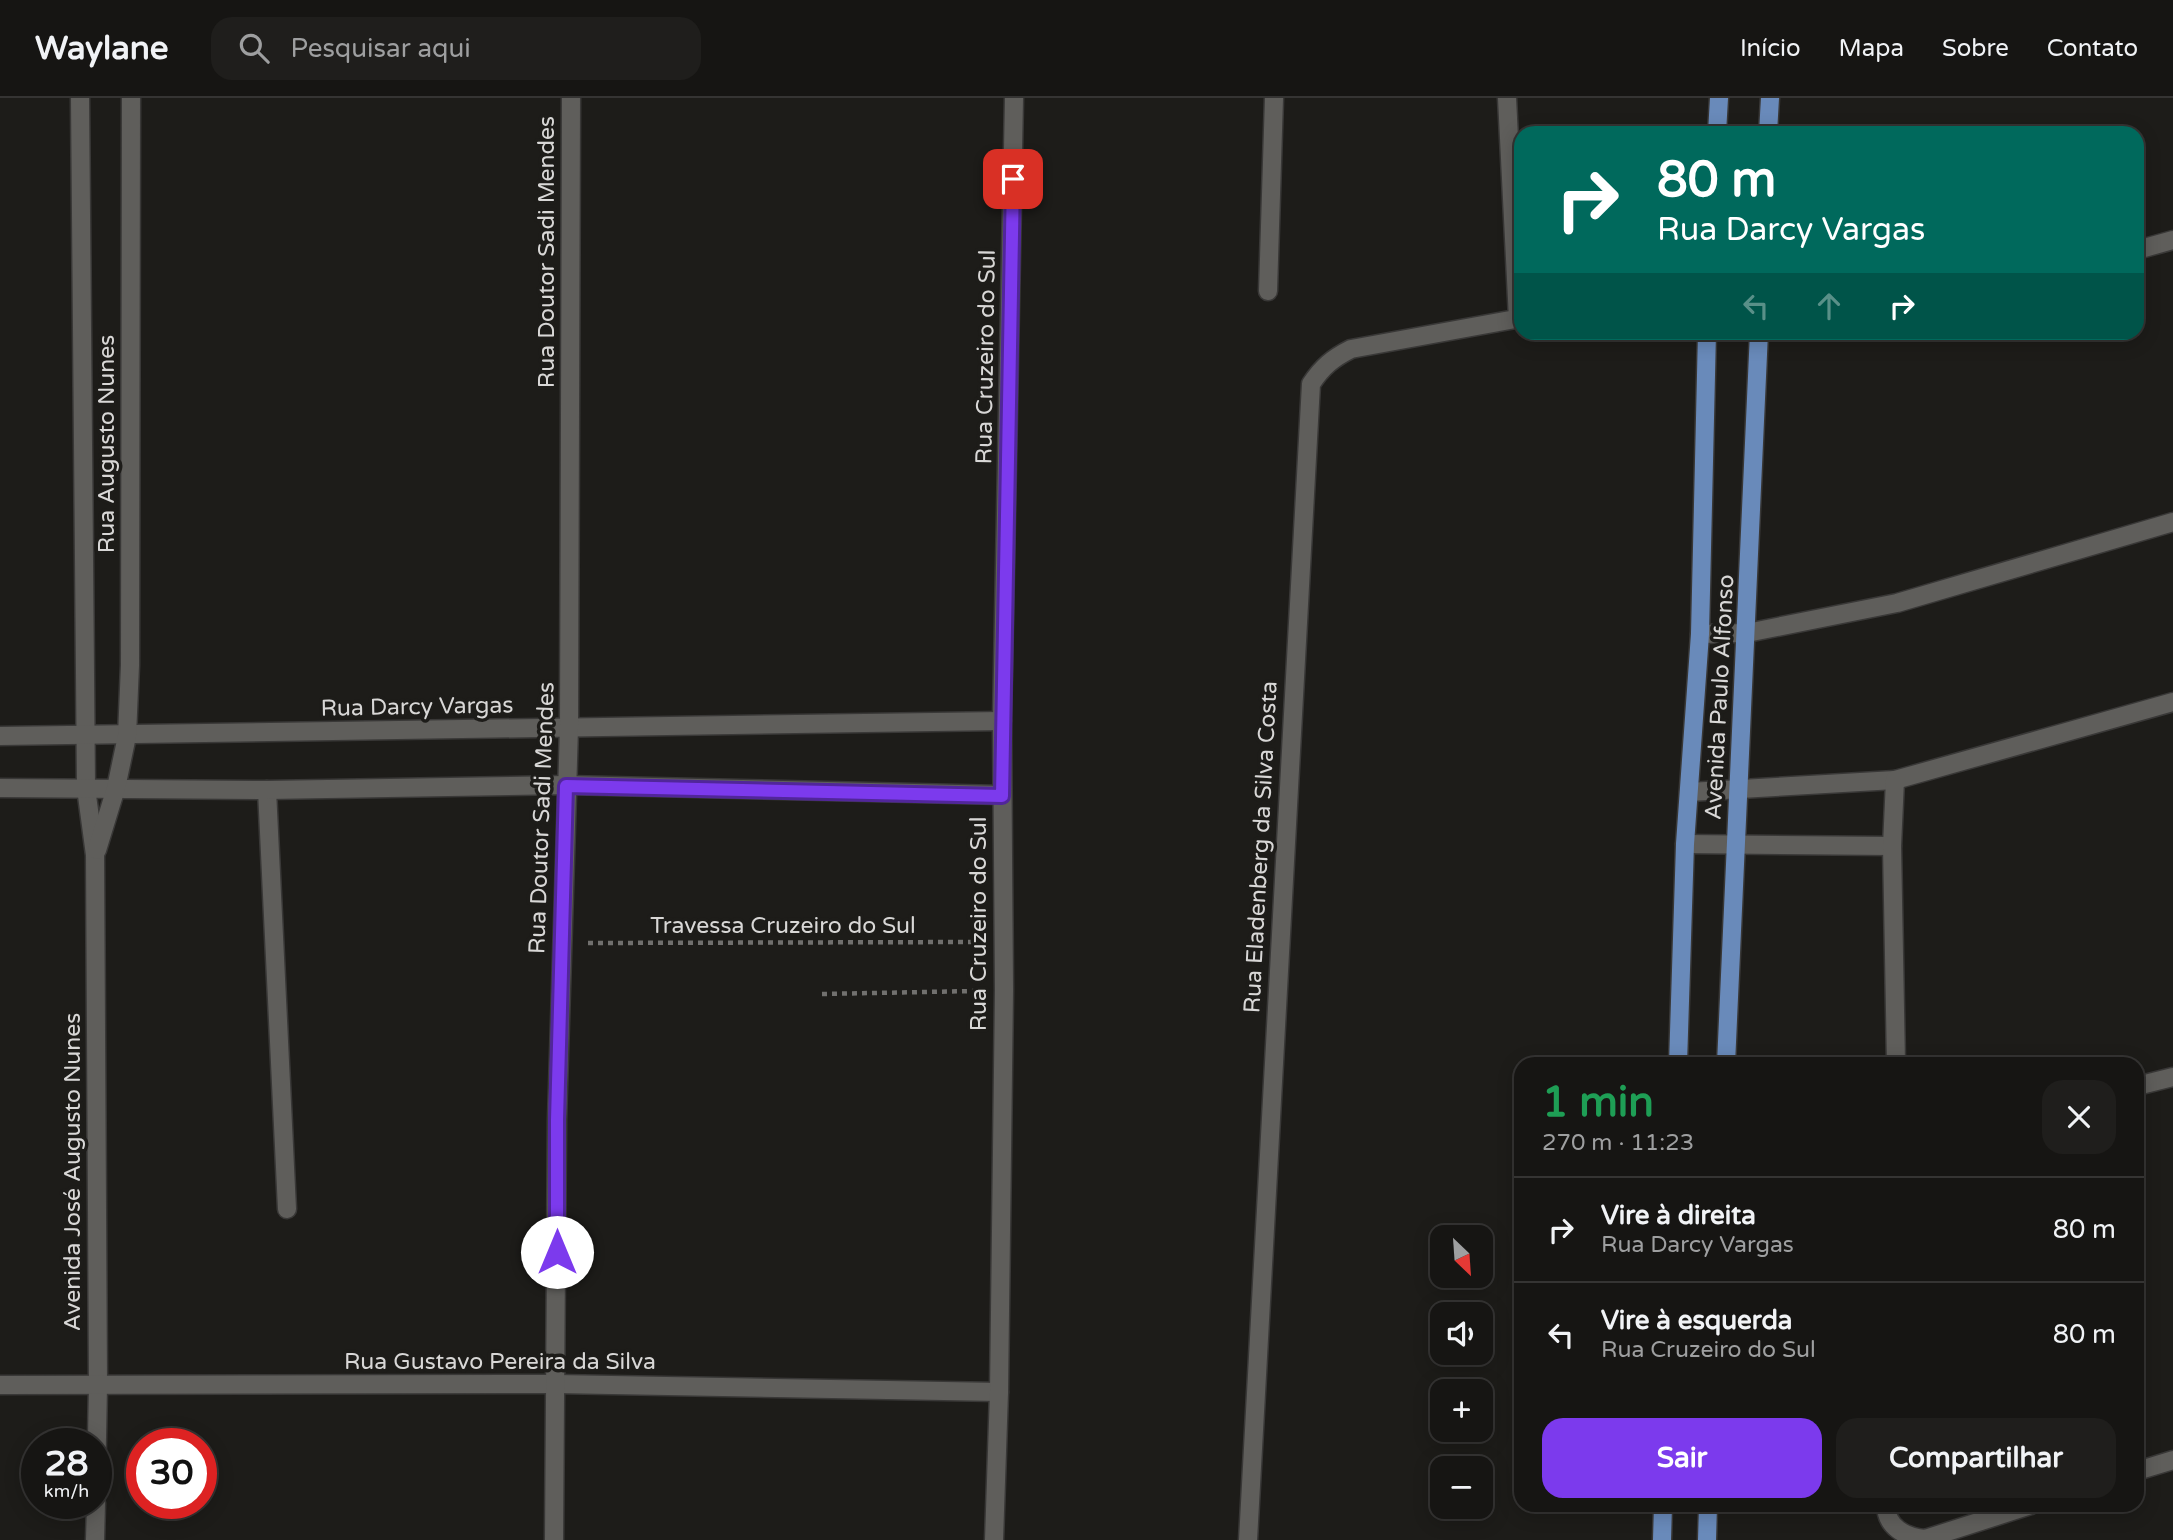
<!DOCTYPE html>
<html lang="pt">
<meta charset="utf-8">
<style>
body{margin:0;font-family:"Varela Round",sans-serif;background:#1f1e1c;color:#f1f3f6;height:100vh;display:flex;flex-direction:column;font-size:26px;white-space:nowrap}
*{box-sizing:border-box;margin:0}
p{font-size:23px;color:#9e9fa0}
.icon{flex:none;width:38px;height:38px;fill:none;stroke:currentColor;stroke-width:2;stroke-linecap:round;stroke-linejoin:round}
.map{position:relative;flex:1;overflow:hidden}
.drawer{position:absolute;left:1514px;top:959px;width:630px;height:455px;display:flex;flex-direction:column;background:#161513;border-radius:21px;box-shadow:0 4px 18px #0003,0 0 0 2px #353433}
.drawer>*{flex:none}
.hud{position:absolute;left:1514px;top:28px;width:630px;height:214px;border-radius:21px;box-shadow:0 4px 18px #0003,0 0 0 2px #353433;background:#00695c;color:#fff;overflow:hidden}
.needle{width:46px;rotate:155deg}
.controls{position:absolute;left:1430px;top:1127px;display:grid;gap:14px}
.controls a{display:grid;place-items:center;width:63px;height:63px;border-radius:14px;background:#161513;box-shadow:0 4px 18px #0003,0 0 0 2px #353433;font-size:35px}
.speed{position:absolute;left:21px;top:1330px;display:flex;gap:14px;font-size:35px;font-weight:700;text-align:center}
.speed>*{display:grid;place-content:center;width:91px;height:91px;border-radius:50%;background:#161513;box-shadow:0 4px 18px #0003,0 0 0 2px #353433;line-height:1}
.speed small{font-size:18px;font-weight:400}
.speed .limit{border:10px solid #d22;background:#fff;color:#111}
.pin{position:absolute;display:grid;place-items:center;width:60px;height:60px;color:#fff;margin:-30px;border-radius:14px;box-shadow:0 4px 10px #0006}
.me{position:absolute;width:77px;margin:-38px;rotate:0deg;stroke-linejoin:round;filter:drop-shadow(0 0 5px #0008)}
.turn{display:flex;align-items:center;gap:24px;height:147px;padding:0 28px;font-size:32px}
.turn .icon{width:91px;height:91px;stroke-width:2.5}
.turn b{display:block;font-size:49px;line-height:60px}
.lanes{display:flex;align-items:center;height:66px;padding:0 28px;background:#0003;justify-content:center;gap:35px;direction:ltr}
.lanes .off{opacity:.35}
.round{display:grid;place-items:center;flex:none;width:74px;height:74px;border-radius:21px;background:#1f1e1c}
.head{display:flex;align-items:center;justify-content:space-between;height:119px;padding:0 28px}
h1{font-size:42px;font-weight:700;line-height:52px;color:#1e9e55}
.button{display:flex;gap:14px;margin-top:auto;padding:14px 28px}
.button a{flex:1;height:80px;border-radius:21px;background:#7c3aed;color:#fff;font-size:28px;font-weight:700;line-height:80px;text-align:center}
.button a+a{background:#1f1e1c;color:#f1f3f6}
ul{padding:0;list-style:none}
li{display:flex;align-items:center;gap:21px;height:105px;padding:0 28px;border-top:2px solid #353433}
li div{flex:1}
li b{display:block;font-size:26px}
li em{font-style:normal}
header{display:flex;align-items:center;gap:42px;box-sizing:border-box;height:98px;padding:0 35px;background:#161513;border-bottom:2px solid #353433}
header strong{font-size:33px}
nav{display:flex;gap:38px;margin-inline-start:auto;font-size:24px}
.search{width:490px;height:63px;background:#1f1e1c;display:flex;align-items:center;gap:18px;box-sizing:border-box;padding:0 24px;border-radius:21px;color:#9e9fa0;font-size:26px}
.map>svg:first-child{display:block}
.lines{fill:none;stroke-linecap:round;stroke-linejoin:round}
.service-casing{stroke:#393837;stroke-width:21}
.minor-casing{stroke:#393837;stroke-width:21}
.primary-casing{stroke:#393837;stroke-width:21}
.path{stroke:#71706e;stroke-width:4.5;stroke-dasharray:5 5;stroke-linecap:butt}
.service{stroke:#5f5e5b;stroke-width:18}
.minor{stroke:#5f5e5b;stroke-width:18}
.primary{stroke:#698aba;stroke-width:18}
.route-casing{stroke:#51269a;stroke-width:18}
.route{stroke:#7c3aed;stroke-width:12}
.labels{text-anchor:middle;stroke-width:7;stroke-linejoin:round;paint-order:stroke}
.street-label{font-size:23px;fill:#d8d7d6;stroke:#1d1c19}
</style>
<header>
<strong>Waylane</strong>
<div class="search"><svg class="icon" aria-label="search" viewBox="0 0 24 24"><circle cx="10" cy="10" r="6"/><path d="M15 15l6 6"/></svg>Pesquisar aqui</div>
<nav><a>Início</a><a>Mapa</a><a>Sobre</a><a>Contato</a></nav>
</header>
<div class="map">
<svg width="2173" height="1442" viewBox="0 0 2173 1442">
<rect width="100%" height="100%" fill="#1d1c19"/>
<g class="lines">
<g class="service-casing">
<path id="service" d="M 267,692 L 287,1111"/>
</g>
<g class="minor-casing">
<g id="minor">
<path d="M 80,0 L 86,690 L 95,757 L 98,1287 L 96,1391"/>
<path d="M 1507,0 L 1518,221"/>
<path d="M 2137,152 L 2173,142"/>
<path d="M 1268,193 L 1274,0"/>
<path d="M 1700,536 L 1747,535 L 1897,505 L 2173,424"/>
<path d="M 0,638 L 1002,623"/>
<path d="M 0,690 L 267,692 L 566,687 L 1002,697"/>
<path d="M 1689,694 L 1895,682"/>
<path d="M 1685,746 L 1892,748"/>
<path d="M 97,752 L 116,690 L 127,638 L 130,567 L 131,0"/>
<path d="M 1896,966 L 1892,748 L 1895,682 L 2173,604"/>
<path d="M 2137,988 L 2173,979"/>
<path d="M 0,1287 L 556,1286 L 999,1294"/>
<path d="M 2137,1373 L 2173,1362"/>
<path d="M 1886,1407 C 1886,1429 1905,1439 1925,1441 L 2031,1407"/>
<path d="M 95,1442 L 96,1405"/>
<path d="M 554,1442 L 557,1022 L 569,630 L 571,0"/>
<path d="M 994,1442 L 999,1294 L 1004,892 L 1002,623 L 1014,0"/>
<path d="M 1248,1442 L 1311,286 C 1322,269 1333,260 1351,251 L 1521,220"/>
</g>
</g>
<g class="primary-casing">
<g id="primary">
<path d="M 1717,35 L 1719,0"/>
<path d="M 1768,35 L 1770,0"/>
<path d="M 1678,966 L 1685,746 L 1700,536 L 1707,234"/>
<path d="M 1726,966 L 1759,234"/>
<path d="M 1662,1442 L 1663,1407"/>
<path d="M 1707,1442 L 1708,1407"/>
</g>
</g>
<g class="path">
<path d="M 588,845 L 975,844"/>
<path d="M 822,896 L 975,893"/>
</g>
<use href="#service" class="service"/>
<use href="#minor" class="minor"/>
<use href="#primary" class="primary"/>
</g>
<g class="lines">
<g class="route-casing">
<path id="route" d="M 557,1154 L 557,1022 L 566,688 L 1002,698 L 1013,81"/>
</g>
<use href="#route" class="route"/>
</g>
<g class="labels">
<g class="street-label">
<text transform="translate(546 154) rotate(-90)" y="8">Rua Doutor Sadi Mendes</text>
<text transform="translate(985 259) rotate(-89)" y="8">Rua Cruzeiro do Sul</text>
<text transform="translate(106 346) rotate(-90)" y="8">Rua Augusto Nunes</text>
<text transform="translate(1719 599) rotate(-87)" y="8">Avenida Paulo Alfonso</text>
<text transform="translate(417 608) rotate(-1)" y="8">Rua Darcy Vargas</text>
<text transform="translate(541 720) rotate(-88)" y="8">Rua Doutor Sadi Mendes</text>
<text transform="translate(1260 749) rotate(-87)" y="8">Rua Eladenberg da Silva Costa</text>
<text transform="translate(978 826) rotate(-90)" y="8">Rua Cruzeiro do Sul</text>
<text x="783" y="835">Travessa Cruzeiro do Sul</text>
<text transform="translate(72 1074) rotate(-90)" y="8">Avenida José Augusto Nunes</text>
<text x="500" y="1271">Rua Gustavo Pereira da Silva</text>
</g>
</g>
</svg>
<div class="controls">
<a><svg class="needle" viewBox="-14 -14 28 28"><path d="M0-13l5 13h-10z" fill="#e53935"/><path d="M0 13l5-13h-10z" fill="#9e9fa0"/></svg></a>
<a><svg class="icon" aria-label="sound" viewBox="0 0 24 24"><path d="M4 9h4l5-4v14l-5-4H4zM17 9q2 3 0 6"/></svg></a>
<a>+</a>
<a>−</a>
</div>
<div class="speed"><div>28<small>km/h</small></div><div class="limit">30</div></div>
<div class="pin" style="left:1013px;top:81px;background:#d93025"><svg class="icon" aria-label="arrive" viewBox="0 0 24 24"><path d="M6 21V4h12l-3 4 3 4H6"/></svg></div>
<svg class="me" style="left:557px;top:1154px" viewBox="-20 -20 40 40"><circle r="19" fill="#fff"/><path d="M0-13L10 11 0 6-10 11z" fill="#7c3aed"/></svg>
<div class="hud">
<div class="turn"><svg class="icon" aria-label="right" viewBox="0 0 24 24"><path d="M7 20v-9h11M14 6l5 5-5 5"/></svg><div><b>80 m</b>Rua Darcy Vargas</div></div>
<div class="lanes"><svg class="icon off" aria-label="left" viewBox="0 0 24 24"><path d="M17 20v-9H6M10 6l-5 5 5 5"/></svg><svg class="icon off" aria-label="ahead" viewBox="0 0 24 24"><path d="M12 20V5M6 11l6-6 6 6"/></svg><svg class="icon" aria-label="right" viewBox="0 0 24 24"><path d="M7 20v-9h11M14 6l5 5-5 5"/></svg></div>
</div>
<section class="drawer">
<div class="head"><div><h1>1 min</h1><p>270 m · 11:23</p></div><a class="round"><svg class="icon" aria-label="close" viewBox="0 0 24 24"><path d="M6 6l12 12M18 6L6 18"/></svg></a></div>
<ul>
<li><svg class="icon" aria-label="right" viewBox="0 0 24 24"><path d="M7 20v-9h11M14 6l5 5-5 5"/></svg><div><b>Vire à direita</b><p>Rua Darcy Vargas</p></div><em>80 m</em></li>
<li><svg class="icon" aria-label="left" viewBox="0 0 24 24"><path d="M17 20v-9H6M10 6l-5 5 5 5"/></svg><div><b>Vire à esquerda</b><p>Rua Cruzeiro do Sul</p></div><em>80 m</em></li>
</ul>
<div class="button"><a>Sair</a><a>Compartilhar</a></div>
</section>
</div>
